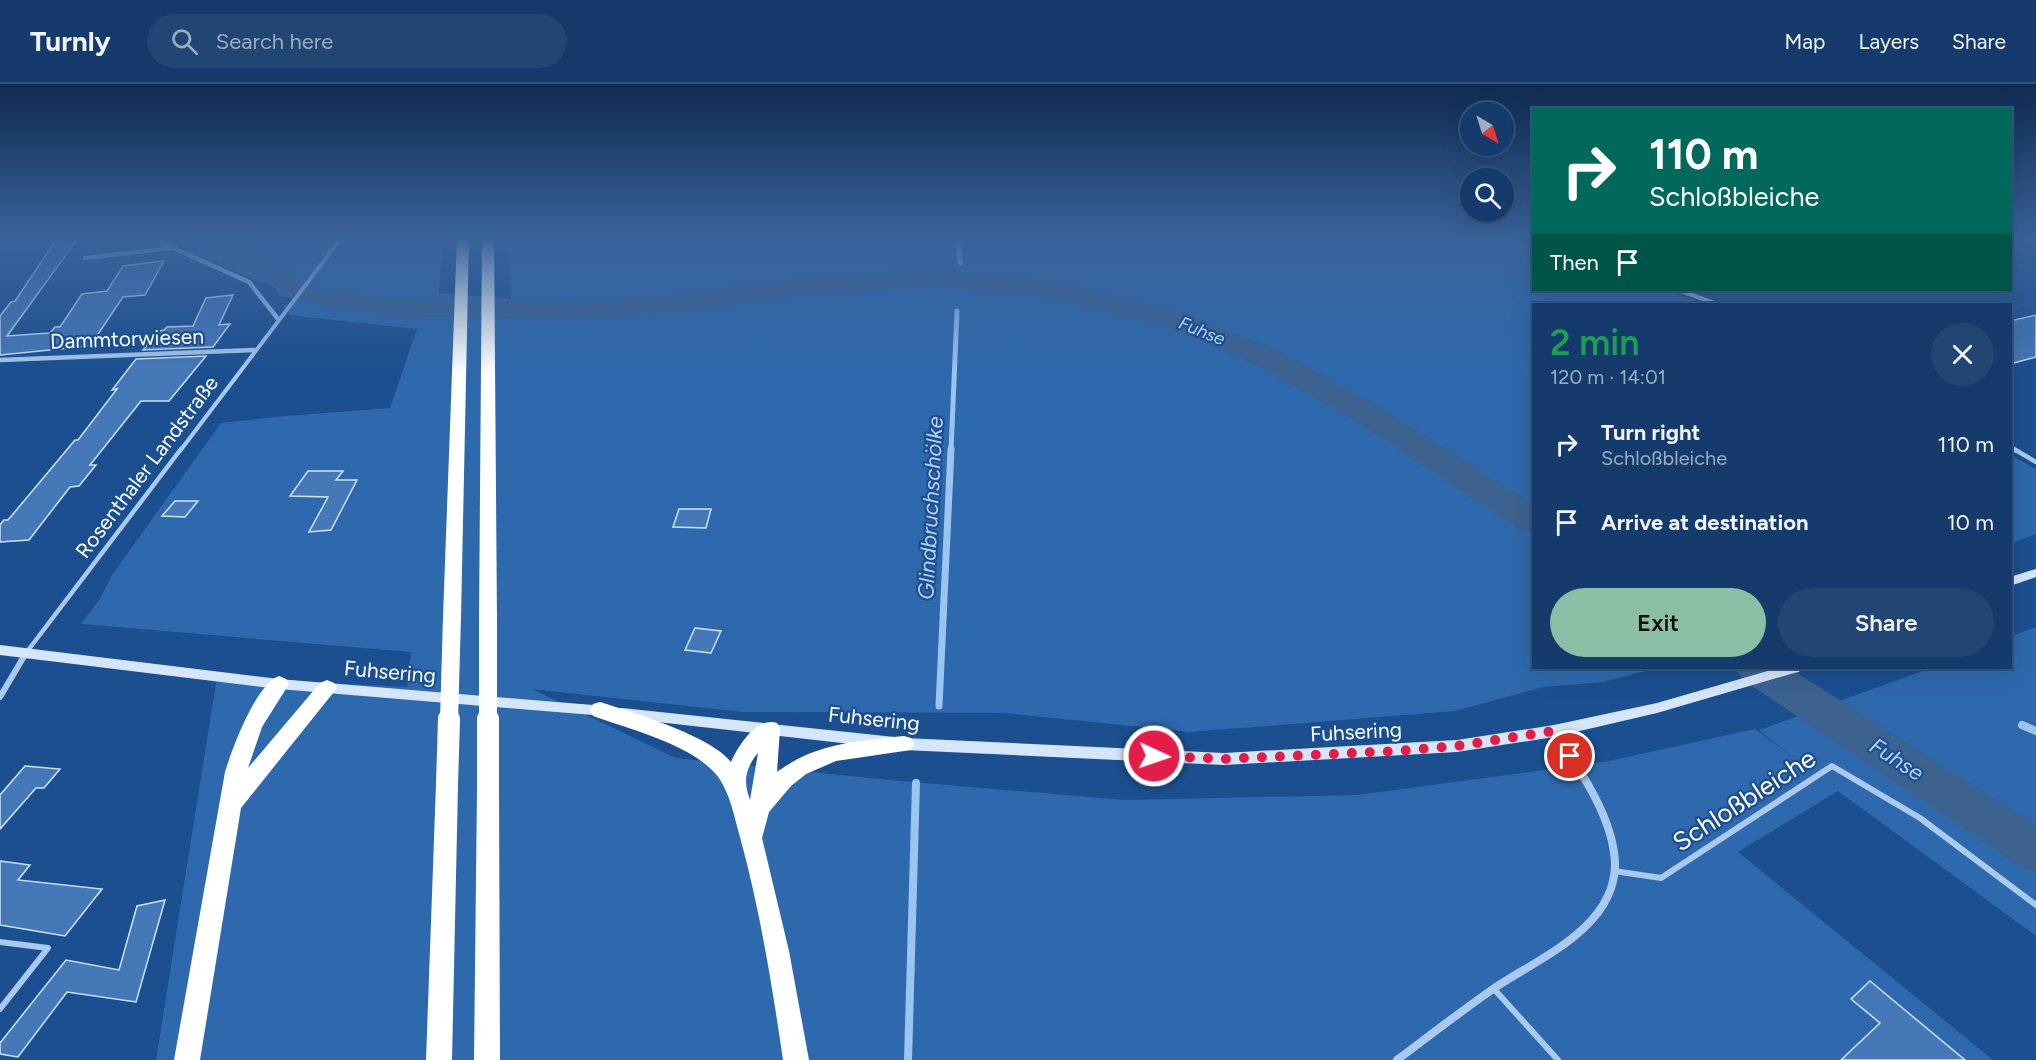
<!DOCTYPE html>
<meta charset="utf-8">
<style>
body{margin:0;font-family:Figtree,sans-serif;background:#214673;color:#f1f3f6;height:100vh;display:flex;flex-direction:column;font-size:22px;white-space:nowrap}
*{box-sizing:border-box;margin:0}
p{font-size:20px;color:#9dadc1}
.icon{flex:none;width:33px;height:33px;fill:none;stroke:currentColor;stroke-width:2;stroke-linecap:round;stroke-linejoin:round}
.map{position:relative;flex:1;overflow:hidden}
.panel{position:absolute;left:1532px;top:219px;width:480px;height:366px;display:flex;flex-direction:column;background:#143b6b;border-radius:0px;box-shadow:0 6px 24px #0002,0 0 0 2px #33557e}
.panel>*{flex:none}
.top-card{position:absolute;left:1532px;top:24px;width:480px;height:183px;border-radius:0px;box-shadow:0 6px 24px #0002,0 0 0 2px #33557e;background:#00695c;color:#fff;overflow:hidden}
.needle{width:39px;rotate:142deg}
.fabs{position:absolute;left:1460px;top:18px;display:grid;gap:12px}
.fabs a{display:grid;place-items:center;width:54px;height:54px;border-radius:50%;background:#143b6b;box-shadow:0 6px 24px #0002,0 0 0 2px #33557e;font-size:30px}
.pin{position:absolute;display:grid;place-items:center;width:51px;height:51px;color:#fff;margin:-26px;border:3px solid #fff;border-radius:50%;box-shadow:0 2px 6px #0007}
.me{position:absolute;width:66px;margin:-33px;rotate:93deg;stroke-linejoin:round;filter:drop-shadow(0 0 4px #0008)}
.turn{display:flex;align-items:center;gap:21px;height:126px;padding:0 18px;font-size:27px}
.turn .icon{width:78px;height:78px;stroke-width:2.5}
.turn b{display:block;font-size:42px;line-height:51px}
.then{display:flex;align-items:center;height:57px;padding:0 18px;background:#0003;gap:12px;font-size:22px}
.round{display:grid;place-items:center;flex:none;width:63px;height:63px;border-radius:32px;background:#214673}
.headline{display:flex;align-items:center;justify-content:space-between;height:102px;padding:0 18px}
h1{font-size:36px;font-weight:600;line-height:45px;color:#1e9e55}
.button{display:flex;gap:12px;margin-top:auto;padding:12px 18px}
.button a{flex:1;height:69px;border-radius:36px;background:#8abfa5;color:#111;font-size:24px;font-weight:600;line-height:69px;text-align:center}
.button a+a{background:#214673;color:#f1f3f6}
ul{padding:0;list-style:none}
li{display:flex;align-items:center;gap:18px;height:78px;padding:0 18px}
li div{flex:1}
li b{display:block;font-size:22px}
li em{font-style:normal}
header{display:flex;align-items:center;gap:36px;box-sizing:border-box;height:84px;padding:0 30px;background:#143b6b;border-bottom:2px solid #33557e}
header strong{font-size:28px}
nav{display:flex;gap:33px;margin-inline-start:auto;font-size:21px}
.search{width:420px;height:54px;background:#214673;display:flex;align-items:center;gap:15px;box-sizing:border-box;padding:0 21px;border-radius:33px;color:#9dadc1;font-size:22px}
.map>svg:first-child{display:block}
.green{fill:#2e69ad}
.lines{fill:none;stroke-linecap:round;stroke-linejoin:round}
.stream-far2{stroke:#9cc4f0;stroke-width:5}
.stream-far1{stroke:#9cc4f0;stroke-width:7}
.stream{stroke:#9cc4f0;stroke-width:8}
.river{fill:#3c6290;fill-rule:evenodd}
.building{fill:#4478b7;stroke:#cfe3fa;stroke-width:1.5}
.lane-far2{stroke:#a9c9ee;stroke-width:4}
.lane-far1{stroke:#a9c9ee;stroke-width:4.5}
.lane{stroke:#a9c9ee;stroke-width:6}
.street-far2{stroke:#a9c9ee;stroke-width:4.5}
.street-far1{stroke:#a9c9ee;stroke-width:6}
.street{stroke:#a9c9ee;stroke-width:8}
.secondary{fill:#d6e6fa;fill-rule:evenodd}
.highway{fill:#fff;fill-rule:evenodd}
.highway-bridge-far1{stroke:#fff;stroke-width:18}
.highway-bridge{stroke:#fff;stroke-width:22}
.route{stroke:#e11d48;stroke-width:10;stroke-dasharray:0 18}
.labels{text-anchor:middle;stroke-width:4.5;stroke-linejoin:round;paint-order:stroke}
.far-water-label{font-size:18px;font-style:italic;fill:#b5d3f5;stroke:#1b4f8f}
.street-label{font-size:21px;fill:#fff;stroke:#1b4f8f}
.water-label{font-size:22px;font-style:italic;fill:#b5d3f5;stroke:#1b4f8f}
.near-street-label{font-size:26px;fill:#fff;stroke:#1b4f8f}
</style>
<header>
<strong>Turnly</strong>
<div class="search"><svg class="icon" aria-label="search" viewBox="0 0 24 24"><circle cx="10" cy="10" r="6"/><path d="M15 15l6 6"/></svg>Search here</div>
<nav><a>Map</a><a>Layers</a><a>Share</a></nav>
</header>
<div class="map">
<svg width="2036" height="976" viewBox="0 0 2036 976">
<rect width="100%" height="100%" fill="#1b4f8f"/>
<g class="green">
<path d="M 161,153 L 443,153 L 439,209 L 511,215 L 509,153 L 1509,153 L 1533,160 L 1533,206 L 1665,206 L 1706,220 L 1533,220 L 1533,584 L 1656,584 L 1604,598 L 1543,603 L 1455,627 L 1190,648 L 1005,629 L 743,628 L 532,605 L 676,674 L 889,696 L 1126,716 L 1357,711 L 1604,678 L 1755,645 L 1793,673 L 1759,646 L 1931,584 L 2010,584 L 2010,553 L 2036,543 L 2036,852 L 1838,707 L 1738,768 L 1993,976 L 156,976 L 217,593 L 407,603 L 411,568 L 81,540 L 100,515 L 112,491 L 221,339 L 286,332 L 390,324 L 417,245 L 288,231 L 289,226 L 282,223 L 302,210 L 255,196 Z"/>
<path d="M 2010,371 L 2036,385 L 2036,450 L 2010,460 Z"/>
</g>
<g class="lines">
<g class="stream-far2">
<path d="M 958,153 L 960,179"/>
<path d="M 951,367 L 957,227"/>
</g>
<path class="stream-far1" d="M 939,622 L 951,365"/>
<g class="stream">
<path d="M 2022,641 L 2036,647"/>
<path d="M 908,976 L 916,699"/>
</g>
<g class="river">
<path d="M 183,153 L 220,153 L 291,187 L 300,199 L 380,214 L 579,217 L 683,210 L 799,193 L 937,184 L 1050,196 L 1184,229 L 1279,267 L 1372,318 L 1533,420 L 1533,450 L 1520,446 L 1348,332 L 1257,281 L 1162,241 L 1050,214 L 937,202 L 799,211 L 683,228 L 579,235 L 380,232 L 280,212 L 271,199 L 187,159 Z"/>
<path d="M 1736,584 L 1789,584 L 2036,741 L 2036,788 L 2019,782 L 1742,595 Z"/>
</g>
</g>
<g class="building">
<path d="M 58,153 L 79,153 L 7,252 L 50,249 L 55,243 L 60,243 L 82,210 L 107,207 L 123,182 L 164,177 L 145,211 L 123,213 L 90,262 L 0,271 L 0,232 L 11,218 L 15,217 Z"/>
<path d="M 233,211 L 219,241 L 230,240 L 213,263 L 143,266 L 159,247 L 164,246 L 167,243 L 193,242 L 206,214 Z"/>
<path d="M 2036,231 L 2036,273 L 2010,280 L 2010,237 Z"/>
<path d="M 206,272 L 169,317 L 141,317 L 90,381 L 96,381 L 79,402 L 70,403 L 29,456 L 0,458 L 0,441 L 4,436 L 8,436 L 75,356 L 78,356 L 117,305 L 112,306 L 136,275 Z"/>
<path d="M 308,387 L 343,387 L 336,396 L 357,396 L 331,446 L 309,448 L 328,413 L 290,412 Z"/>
<path d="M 175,417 L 198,417 L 185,433 L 162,432 Z"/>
<path d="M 679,425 L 711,425 L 706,444 L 673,443 Z"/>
<path d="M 695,544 L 721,547 L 711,569 L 685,566 Z"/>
<path d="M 25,682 L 60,685 L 44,704 L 36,704 L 0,745 L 0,711 Z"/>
<path d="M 0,777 L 30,781 L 18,796 L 102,805 L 65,852 L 0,841 Z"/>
<path d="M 165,816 L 136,918 L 67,908 L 18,973 L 0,970 L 0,959 L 66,876 L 119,886 L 137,822 Z"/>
<path d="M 1870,897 L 1965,976 L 1841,976 L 1880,939 L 1851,915 Z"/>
</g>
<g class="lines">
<g class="lane-far2">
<path d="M 85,174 L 172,164"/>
<path d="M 1678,206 L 1717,220"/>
<path d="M 2010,363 L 2016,367"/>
<path d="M 180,367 L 342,153"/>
</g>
<g class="lane-far1">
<path d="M 2014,365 L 2036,378"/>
<path d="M 26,569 L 181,365"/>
</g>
<g class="lane">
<path d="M 1614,787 L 1661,794 L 1832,682 L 1920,734 L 2036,821"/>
<path d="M 0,858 L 48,864 L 0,925"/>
<path d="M 1494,905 L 1558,976"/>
</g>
<g class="street-far2">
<path d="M 149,153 L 249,198 L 278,235"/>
<path d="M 0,276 L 254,266"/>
</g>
<path class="street-far1" d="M 0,613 L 26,569"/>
<path class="street" d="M 1397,976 C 1429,952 1460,928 1493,905 C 1537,875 1616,844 1615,779 C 1613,732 1579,685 1554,647"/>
<g class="secondary">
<path d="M 2036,485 L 2036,493 L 2010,502 L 2010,493 Z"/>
<path d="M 0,561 L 279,595 L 605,622 L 610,623 L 612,627 L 610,631 L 605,632 L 279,605 L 0,571 Z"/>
<path d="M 1778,584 L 1801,584 L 1799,588 L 1794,589 L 1657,629 L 1554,653 L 1457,668 L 1224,681 L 904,666 L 622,634 L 617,633 L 615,629 L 617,625 L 622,624 L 904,654 L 1224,669 L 1457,656 L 1554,641 L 1657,619 Z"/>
</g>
<g class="highway">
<path d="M 457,153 L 469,153 L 461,533 L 459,538 L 452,540 L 445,538 L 443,533 Z"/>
<path d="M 482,153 L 494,153 L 497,537 L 495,542 L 488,544 L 481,542 L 479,537 Z"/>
<path d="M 279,592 L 286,595 L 289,600 L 262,643 L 248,684 L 320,599 L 327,596 L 334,599 L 337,604 L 241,724 L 200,976 L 174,976 L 225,688 C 232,665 256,600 279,592 Z"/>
<path d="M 600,618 C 632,628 711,652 731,678 C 738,662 757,632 777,639 L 780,645 L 777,688 C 816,659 857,657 904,652 L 911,654 L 914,660 L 911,666 L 836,677 L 806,690 L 791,702 L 769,728 L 762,754 L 789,867 L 809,976 L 783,976 C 772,901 760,826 740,753 C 734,732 729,702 712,686 C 685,659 629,645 593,632 L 590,626 L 593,620 ZM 758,669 L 750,716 C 743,697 745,685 758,669 Z"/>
<path d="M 447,691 L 455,694 L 458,700 L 452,976 L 426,976 L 436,700 L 439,694 Z"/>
<path d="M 488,696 L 496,699 L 499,705 L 500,976 L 474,976 L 477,705 L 480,699 Z"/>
</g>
<g class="highway-bridge-far1">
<path d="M 488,537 L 488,636"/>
<path d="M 449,636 L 452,533"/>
</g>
<g class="highway-bridge">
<path d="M 488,635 L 488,705"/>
<path d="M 447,700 L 449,635"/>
</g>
</g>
<linearGradient id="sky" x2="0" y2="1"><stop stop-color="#0f2b4f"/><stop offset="0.53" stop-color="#39639b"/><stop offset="1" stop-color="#39639b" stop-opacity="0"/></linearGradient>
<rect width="2036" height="290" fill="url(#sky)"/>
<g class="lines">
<path class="route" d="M 1154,672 L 1224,675 L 1398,667 L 1457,662 L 1554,647 L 1570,672"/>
</g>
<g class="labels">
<g class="far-water-label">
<text transform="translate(1202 247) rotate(22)" y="6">Fuhse</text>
</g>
<g class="street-label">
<text transform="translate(127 255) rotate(-2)" y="7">Dammtorwiesen</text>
<text transform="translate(147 383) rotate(-53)" y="7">Rosenthaler Landstraße</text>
<text transform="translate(390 588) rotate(5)" y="7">Fuhsering</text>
<text transform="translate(874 635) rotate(6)" y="7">Fuhsering</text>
<text transform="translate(1356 648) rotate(-3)" y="7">Fuhsering</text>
</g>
<g class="water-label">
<text transform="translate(930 424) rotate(-87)" y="8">Glindbruchschölke</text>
<text transform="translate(1897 675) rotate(33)" y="8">Fuhse</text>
</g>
<g class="near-street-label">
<text transform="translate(1744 716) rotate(-33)" y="9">Schloßbleiche</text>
</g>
</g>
</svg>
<div class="fabs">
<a><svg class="needle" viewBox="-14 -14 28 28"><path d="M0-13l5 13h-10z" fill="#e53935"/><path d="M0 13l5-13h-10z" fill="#9dadc1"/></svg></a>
<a><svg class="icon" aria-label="search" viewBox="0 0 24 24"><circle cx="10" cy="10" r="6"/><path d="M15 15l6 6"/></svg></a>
</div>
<div class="pin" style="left:1570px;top:672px;background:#d93025"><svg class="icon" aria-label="arrive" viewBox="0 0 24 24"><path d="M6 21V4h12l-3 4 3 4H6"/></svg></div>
<svg class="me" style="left:1154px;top:672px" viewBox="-20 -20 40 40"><circle r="17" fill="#e11d48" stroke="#fff" stroke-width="3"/><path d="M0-11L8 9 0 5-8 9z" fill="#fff"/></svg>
<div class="top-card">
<div class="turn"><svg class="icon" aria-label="right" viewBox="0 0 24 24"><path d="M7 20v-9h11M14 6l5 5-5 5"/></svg><div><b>110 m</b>Schloßbleiche</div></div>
<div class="then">Then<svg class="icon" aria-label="arrive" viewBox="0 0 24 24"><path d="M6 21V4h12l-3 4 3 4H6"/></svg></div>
</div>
<section class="panel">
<div class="headline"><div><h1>2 min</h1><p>120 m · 14:01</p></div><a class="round"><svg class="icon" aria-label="close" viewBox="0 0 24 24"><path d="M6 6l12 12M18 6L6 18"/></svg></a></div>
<ul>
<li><svg class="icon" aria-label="right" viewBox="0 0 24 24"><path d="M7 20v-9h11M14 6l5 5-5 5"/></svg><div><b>Turn right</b><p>Schloßbleiche</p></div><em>110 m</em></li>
<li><svg class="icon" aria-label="arrive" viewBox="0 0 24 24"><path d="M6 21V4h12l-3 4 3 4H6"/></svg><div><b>Arrive at destination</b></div><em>10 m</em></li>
</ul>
<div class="button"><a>Exit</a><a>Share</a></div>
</section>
</div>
